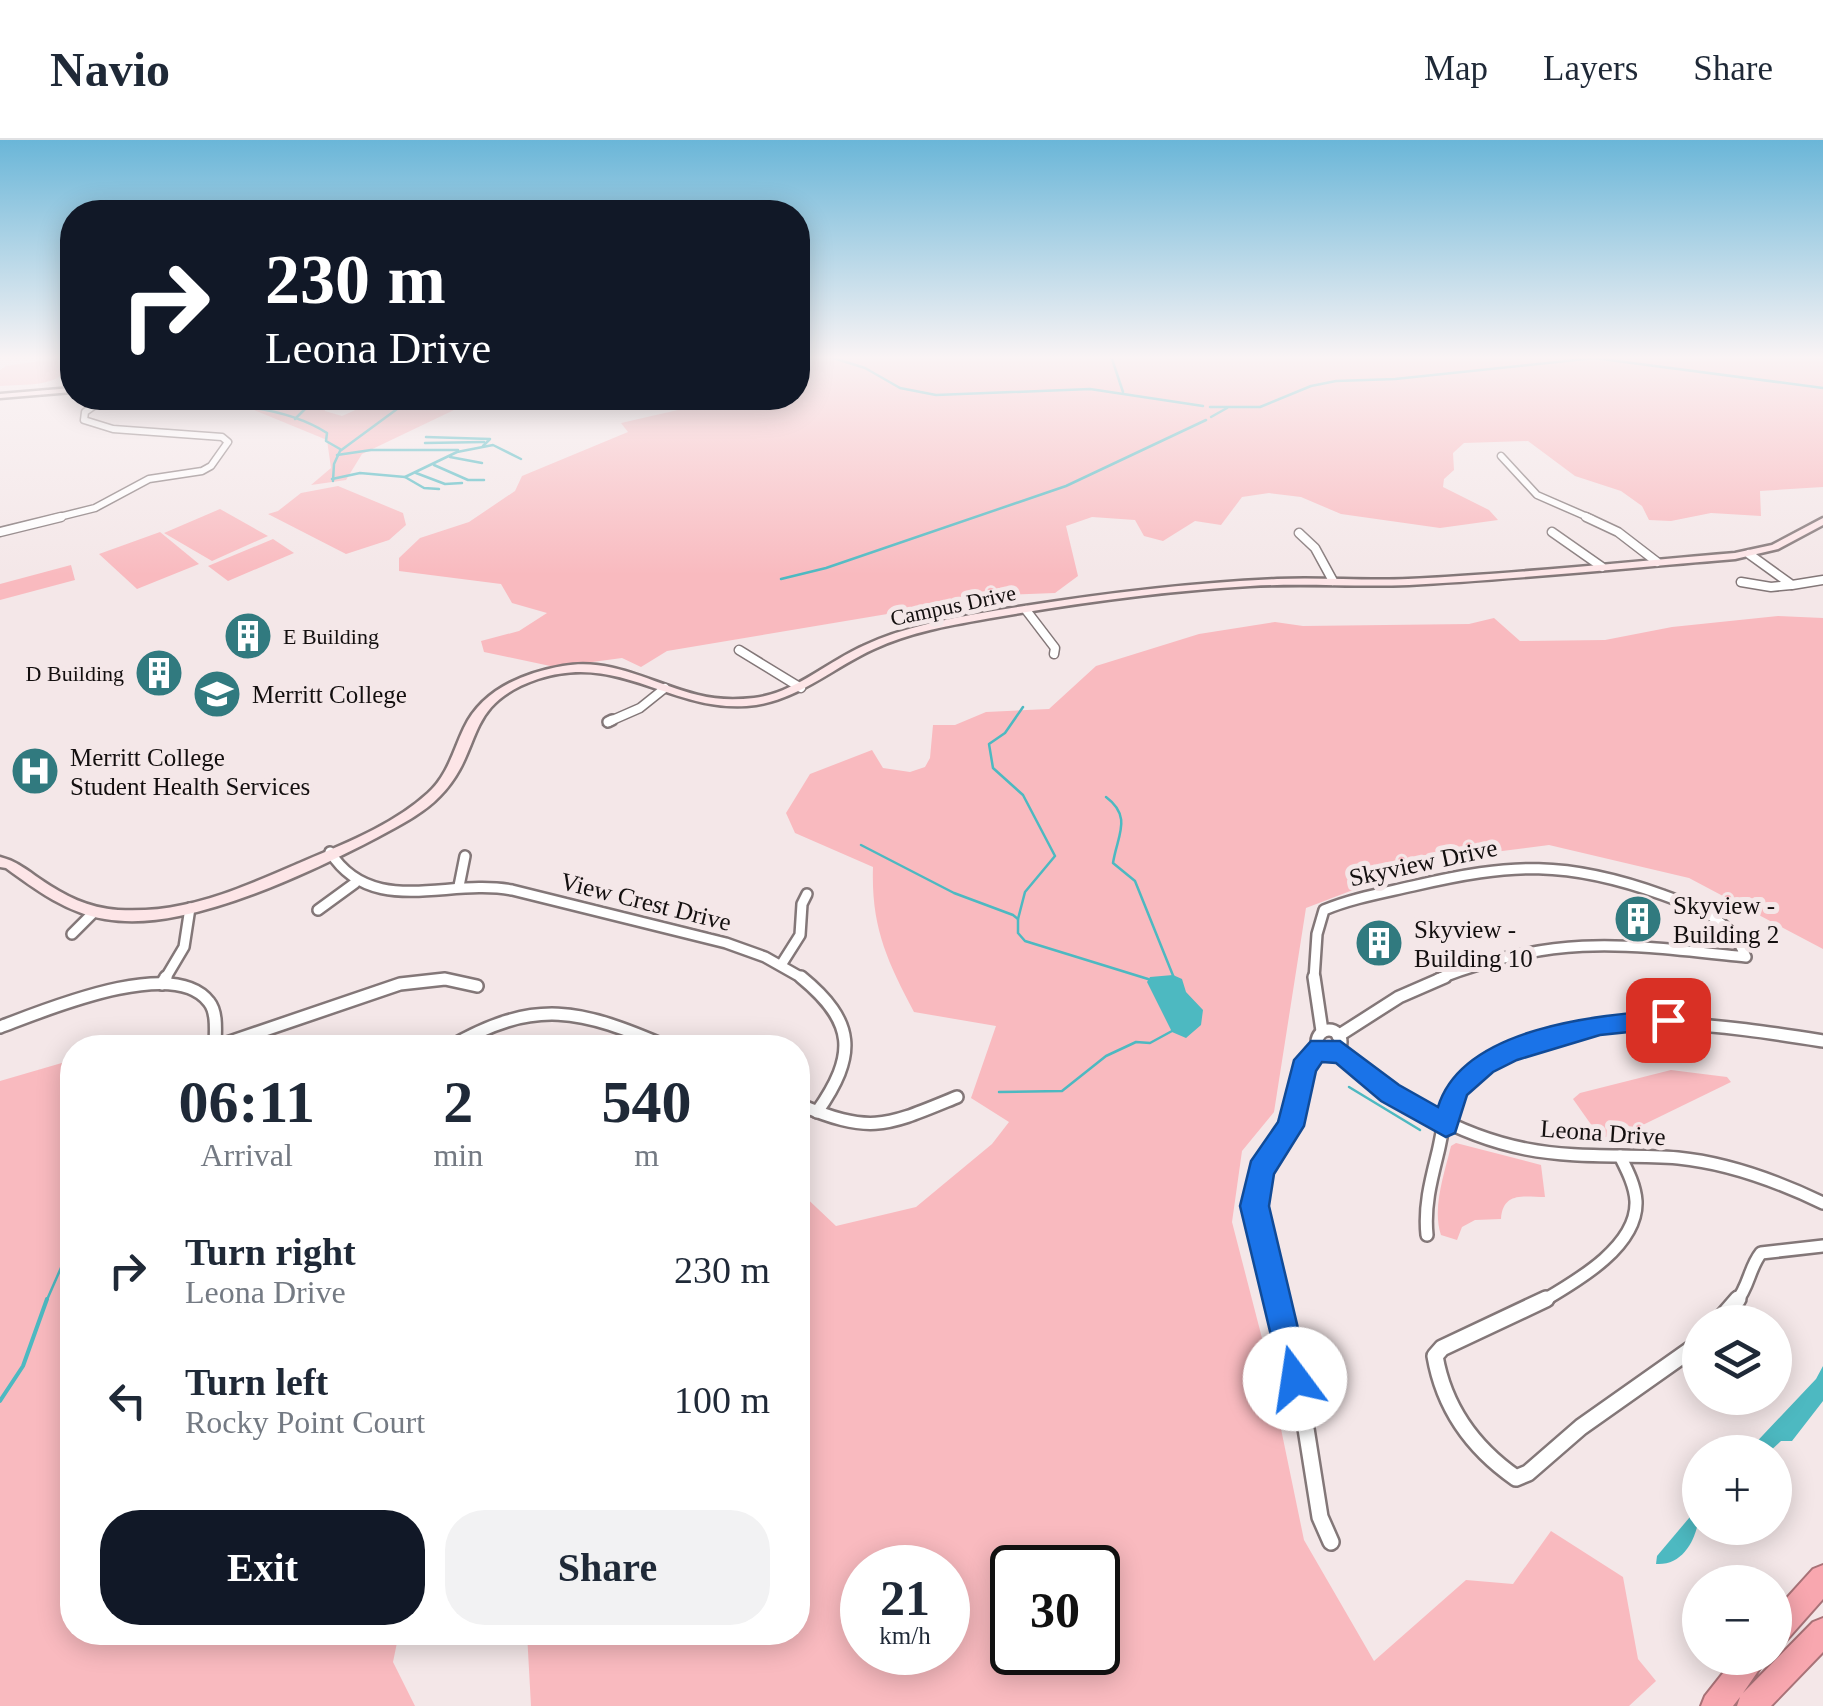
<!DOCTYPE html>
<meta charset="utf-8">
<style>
body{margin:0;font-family:"Times New Roman",serif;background:#f2f2f3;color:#1f2937;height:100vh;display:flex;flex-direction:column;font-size:38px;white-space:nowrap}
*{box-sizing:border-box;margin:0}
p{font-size:32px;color:#747a83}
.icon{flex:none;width:55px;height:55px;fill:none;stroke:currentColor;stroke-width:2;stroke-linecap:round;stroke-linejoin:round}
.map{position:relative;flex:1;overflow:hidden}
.details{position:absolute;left:60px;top:895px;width:750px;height:610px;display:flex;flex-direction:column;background:#fff;border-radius:40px;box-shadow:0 5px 25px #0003}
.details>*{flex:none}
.banner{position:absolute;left:60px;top:60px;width:750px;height:210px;border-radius:40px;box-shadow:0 5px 25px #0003;background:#111827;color:#fff;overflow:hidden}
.controls{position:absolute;left:1682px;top:1165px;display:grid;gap:20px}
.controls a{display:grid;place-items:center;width:110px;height:110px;border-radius:50%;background:#fff;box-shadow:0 5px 25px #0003;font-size:50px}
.speed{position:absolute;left:840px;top:1405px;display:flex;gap:20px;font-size:50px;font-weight:700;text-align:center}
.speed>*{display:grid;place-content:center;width:130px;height:130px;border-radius:50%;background:#fff;box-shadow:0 5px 25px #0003;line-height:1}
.speed small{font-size:25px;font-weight:400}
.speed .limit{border:5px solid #111;border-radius:15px;background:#fff;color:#111}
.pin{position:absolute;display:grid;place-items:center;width:85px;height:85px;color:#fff;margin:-42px;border-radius:20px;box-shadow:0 5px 15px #0006}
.me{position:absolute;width:110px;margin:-55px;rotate:346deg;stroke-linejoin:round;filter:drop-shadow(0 0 8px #0008)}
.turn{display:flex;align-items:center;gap:35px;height:210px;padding:0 40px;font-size:45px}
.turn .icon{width:130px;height:130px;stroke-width:2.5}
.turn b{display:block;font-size:70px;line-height:85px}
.eta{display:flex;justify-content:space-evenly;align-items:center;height:170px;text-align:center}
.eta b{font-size:60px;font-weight:700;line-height:70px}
.primary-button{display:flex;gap:20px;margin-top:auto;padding:20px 40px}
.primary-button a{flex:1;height:115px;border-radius:40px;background:#111827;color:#fff;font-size:40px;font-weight:700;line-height:115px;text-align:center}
.primary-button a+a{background:#f2f2f3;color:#1f2937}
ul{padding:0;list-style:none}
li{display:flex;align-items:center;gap:30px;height:130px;padding:0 40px}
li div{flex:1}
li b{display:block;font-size:38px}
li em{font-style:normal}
header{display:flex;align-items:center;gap:60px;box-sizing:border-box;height:140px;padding:0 50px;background:#fff;border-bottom:2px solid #e0e1e3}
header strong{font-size:48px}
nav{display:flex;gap:55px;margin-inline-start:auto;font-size:35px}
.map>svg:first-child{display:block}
.green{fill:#f9babf;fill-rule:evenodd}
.water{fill:#4db9c1}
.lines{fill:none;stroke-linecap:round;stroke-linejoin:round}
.stream-far1{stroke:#4db9c1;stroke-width:2.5}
.stream{stroke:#4db9c1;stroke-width:4}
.street-far4-casing{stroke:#837778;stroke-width:9}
.street-far3-casing{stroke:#837778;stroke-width:11}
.street-far2-casing{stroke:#837778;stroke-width:14}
.street-far1-casing{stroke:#837778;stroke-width:16}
.street-casing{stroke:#837778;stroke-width:20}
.secondary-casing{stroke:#837778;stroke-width:5}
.highway-casing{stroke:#a87277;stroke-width:4}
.street-far4{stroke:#fff;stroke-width:6}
.street-far3{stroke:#fff;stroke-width:8}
.street-far2{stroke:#fff;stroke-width:9}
.street-far1{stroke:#fff;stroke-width:11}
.street{stroke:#fff;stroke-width:15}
.secondary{fill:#fde5e7;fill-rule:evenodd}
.highway{fill:#f8a7af;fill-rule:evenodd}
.route{fill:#1a73e8;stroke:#114b97;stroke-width:2.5}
.labels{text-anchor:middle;stroke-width:10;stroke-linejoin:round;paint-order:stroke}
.far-street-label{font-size:22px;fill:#130f0f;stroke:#f4e7e8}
.far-poi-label{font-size:22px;fill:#130f0f;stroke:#f4e7e8;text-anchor:start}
.poi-label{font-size:25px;fill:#130f0f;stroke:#f4e7e8;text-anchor:start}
.street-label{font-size:25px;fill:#130f0f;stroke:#f4e7e8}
</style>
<header>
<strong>Navio</strong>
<nav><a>Map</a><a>Layers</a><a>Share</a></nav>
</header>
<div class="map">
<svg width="1823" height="1566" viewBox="0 0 1823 1566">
<rect width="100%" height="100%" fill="#f4e7e8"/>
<g class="green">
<path d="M 798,216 L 1823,216 L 1823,347 L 1760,351 L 1761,376 L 1711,373 L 1671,381 L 1649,380 L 1642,366 L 1621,351 L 1575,336 L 1528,301 L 1464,303 L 1453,313 L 1454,330 L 1444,339 L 1443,347 L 1489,370 L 1498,380 L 1440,388 L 1341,374 L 1301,357 L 1269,353 L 1242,357 L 1221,385 L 1195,381 L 1163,401 L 1144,396 L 1135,380 L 1092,377 L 1066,386 L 1078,436 L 1055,453 L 977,456 L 951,469 L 941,465 L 667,511 L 641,527 L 622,518 L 555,527 L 484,512 L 481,501 L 519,491 L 547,473 L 512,463 L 501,444 L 399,431 L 399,418 L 420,398 L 469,382 L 515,351 L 522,336 L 628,292 L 621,283 L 691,267 L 680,258 L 798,258 Z"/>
<path d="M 60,218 L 72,223 C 60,248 25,244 0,246 L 0,230 L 6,226 Z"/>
<path d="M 243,258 L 287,258 L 297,266 L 310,258 L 326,258 L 325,271 L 342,276 L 382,258 L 450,258 L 454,270 L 362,314 L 346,340 L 311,345 L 331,328 L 327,300 L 249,268 Z"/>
<path d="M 338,346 L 403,373 L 406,385 L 389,400 L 346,414 L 268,374 L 278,371 L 301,353 Z"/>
<path d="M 220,369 L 268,396 L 212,421 L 164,393 Z"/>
<path d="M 160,392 L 199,424 L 137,449 L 99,414 Z"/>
<path d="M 273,399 L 294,413 L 228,441 L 208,426 Z"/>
<path d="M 71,425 L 75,440 L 0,460 L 0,444 Z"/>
<path d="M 1778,476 L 1823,478 L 1823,809 L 1689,738 L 1549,705 L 1431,720 L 1306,768 L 1274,972 L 1242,1011 L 1232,1082 L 1263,1202 L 1304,1400 L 1374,1521 L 1466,1440 L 1513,1444 L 1551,1391 L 1623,1437 L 1638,1519 L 1656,1541 L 1629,1566 L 531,1566 L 527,1493 L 798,1492 L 798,1050 L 836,1086 L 916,1067 L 992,1004 L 1009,982 L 971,958 L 996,886 L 914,872 C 887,821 871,787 873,727 L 795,693 L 786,673 L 810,634 L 872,610 L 883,628 L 910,632 L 925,627 L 930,618 L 933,585 L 955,585 L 986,572 L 1049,569 L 1096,526 L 1199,494 L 1275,482 L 1303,486 L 1469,484 L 1494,478 L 1520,501 L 1605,500 L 1672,487 ZM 862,1428 L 948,1428 L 948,1512 L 862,1512 ZM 1012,1428 L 1098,1428 L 1098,1512 L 1012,1512 Z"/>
<path d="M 72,920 L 72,1492 L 399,1493 L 393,1522 L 415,1566 L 0,1566 L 0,941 Z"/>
<path d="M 1671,930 L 1727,937 L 1731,942 L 1616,998 L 1602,1000 L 1573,959 L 1580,953 Z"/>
<path d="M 1456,1003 L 1541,1025 L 1545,1057 C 1524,1057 1503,1051 1501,1079 L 1475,1080 L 1462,1087 L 1457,1100 L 1441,1095 C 1432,1068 1444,1035 1451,1006 Z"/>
</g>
<g class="water">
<path d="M 1173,835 L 1182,839 L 1186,852 L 1203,870 L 1201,885 L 1186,898 L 1172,892 L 1147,842 L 1150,837 Z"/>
<path d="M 1823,1226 L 1823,1261 L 1792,1301 L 1781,1301 L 1769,1312 L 1747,1312 L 1816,1239 Z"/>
<path d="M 1700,1365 C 1700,1391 1687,1426 1656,1424 L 1657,1416 Z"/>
</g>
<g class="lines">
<g class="stream-far1">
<path d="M 827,216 L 865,228 L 900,248 L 936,255 L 1090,249 L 1203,266"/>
<path d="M 1111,216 L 1123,252"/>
<path d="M 181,265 C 228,263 286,267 327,293 L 326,301 L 340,309"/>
<path d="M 1210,267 L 1260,267 L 1311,246 L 1336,241 L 1395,239 L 1594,218 L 1823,248"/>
<path d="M 1211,277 L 1227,268"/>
<path d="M 295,279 L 316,258"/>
<path d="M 426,297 L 490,299 L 483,306"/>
<path d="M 425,303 L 484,302"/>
<path d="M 337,315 L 371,310 L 458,310"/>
<path d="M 450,317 L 482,323"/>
<path d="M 434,325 L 468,340 L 484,340"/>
<path d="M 416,333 L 445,344 L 462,343"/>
<path d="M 405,337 L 424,348 L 439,349"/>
<path d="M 332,339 L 360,333 L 405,337 L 457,312 L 493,305 L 521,319"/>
<path d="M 333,341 L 334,324 L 340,311 L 412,258"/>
<path d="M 781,439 L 826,428 L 1066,346 L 1206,280"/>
<path d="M 1106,657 C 1133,677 1117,696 1113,723 L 1135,741 L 1174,838"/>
<path d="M 861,705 L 954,753 L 1013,775 L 1018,779 L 1018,793 L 1025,801 L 1148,839"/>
<path d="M 1018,779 L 1025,752 L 1055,716 L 1023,655 L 993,628 L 989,604 L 1005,593 L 1023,567"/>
<path d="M 1349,947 L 1420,990"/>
<path d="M 999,952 L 1062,951 L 1106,916 L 1136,902 L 1150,903 L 1172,891"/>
<path d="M 46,1162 L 71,1105 L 67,1085"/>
</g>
<path class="stream" d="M 0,1261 L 23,1226 L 47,1159"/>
<g class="street-far4-casing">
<g id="street-far4">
<path d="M 1501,316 L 1537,355 L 1592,379"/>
<path d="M 51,379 L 95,368 L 149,339 L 202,331 L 211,326 L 228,302 L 222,297 L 113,289 L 84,280 L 85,272 L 105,258"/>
</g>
</g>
<g class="street-far3-casing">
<g id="street-far3">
<path d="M 1586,377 L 1618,392 L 1657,422"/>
<path d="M 0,392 L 61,377"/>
<path d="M 1552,392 L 1602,427"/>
<path d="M 1299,393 L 1315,408 L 1333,441"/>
<path d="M 1749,414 L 1792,445 L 1823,440"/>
<path d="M 1741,442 L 1771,447 L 1791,445"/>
<path d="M 1026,470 L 1055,508 L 1054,514"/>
<path d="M 739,510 L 801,548"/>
<path d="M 608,582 L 640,568 L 665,548"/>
</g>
</g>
<g class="street-far2-casing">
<g id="street-far2">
<path d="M 608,582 L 612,580"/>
<path d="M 330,712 C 372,778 447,738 512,750 L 726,803 L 765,817 L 804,839"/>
<path d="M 459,746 L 465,716"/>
<path d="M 318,770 L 355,743"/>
<path d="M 72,794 L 94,772"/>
<path d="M 781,825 L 800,795 L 802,764 L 807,754"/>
<path d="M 165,839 L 184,807 L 190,768"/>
<path d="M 1314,839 L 1317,794 L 1324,770 C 1353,758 1383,753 1413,746 C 1512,723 1566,720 1663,755 C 1699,768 1730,779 1746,817 C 1624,804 1557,793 1438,839"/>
</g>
</g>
<g class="street-far1-casing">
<g id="street-far1">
<path d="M 801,837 C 856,882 857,915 817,972"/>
<path d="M 1314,837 L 1322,891"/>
<path d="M 162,844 L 166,837"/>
<path d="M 0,887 C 43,871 174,815 209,862 C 218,873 215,894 215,908"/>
<circle cx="1329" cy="902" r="12"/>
<path d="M 1338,896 L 1399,857 L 1445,837"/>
<path d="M 215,907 L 400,844 L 445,839 L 477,846"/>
<path d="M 448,908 C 536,857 580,869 670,908"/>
<path d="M 1340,911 C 1395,957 1455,995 1526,1009 C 1577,1019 1627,1014 1678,1018 C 1729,1023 1777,1041 1823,1063"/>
<path d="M 798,964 C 872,995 886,986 957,957"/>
<path d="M 1427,1095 C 1424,1066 1431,1040 1438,1012 C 1443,991 1445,965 1458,947 C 1473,927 1499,915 1522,907 C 1621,869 1721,885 1823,901"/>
<path d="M 1277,1162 L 1254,1066 L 1261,1029 L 1291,987 L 1303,928 L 1320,909"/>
<path d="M 1541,1162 C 1575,1142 1638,1107 1636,1061 C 1635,1045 1627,1030 1620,1016"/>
<path d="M 1736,1162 C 1749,1147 1749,1128 1761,1113 L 1823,1106"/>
</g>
</g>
<g class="street-casing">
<g id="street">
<path d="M 1276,1159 L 1304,1276 L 1320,1377 L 1331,1402"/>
<path d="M 1546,1159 L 1442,1208 L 1435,1216 C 1444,1268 1473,1308 1516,1338 L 1528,1333 L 1581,1287 L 1700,1203"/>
<path d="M 1718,1182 L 1738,1159"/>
</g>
</g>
<g class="secondary-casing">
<g id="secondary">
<path d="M 72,248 L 72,252 L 0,258 L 0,254 Z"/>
<path d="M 1823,378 L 1823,385 L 1778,409 L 1735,419 C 1626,428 1518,439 1409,445 C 1356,447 1303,443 1250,446 C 1163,451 1077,463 991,478 C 951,485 910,492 874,509 C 834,527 801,558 756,565 C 674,576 622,511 538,539 C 461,565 485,610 440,656 C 424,673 400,685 378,697 C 319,728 244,763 179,776 C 155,781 129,783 105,779 C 67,773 36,750 6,728 L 0,727 L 0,717 C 16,721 27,730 40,739 C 65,756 88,768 118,770 C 139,771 161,770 183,765 C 222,757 260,740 297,724 C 341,705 392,686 428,653 C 448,635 453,611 464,588 C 482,550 523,533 563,526 C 612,517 653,544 698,555 C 717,560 735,560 754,558 C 795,553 827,522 863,506 C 905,486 953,478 999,470 C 1091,455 1184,443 1277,439 C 1321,437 1365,441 1408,439 C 1518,434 1626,422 1735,413 L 1772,405 Z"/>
</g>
</g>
<g class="highway-casing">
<g id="highway">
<path d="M 1823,1425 L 1823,1459 L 1785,1502 L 1775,1506 L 1775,1471 L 1813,1429 Z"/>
<path d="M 1823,1478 L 1823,1512 L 1771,1566 L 1737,1566 L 1740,1557 L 1733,1566 L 1701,1566 L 1705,1556 L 1735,1518 L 1767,1518 L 1743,1553 L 1813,1482 Z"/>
</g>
</g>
<use href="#street-far4" class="street-far4"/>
<use href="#street-far3" class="street-far3"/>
<use href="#street-far2" class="street-far2"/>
<use href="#street-far1" class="street-far1"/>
<use href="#street" class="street"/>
<use href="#secondary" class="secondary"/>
<use href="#highway" class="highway"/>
</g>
<linearGradient id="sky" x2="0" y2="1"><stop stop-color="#6ab6d8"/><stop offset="0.5" stop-color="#faf4f5"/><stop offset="1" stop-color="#faf4f5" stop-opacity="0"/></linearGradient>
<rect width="1823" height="435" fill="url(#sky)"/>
<path class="route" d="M 1668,870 L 1677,873 L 1681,880 L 1677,887 L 1600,895 L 1517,920 L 1493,932 L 1467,955 L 1455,993 L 1446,997 L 1381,961 L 1336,923 L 1322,922 L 1316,931 L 1304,986 L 1274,1034 L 1269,1066 L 1310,1239 L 1306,1250 L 1295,1255 L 1284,1250 L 1240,1066 L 1251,1021 L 1278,982 L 1294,920 L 1311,901 L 1340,901 L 1399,945 L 1438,967 C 1462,887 1598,875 1668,870 Z"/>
<defs>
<g id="building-disc" transform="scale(2.5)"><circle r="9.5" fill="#317a7f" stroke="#f4e7e8"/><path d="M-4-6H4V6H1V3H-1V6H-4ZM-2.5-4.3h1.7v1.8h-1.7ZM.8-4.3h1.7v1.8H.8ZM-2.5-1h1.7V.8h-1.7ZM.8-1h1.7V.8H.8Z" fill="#fff"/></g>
<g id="university-disc" transform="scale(2.5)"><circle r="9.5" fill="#317a7f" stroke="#f4e7e8"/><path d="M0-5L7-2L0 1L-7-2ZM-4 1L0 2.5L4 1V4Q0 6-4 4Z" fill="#fff"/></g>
<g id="hospital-disc" transform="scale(2.5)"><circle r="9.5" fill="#317a7f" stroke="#f4e7e8"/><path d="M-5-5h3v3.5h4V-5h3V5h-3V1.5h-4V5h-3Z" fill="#fff"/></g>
</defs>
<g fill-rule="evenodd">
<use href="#building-disc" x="248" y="496"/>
<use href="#building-disc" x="159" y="533"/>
<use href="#university-disc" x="217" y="554"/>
<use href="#hospital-disc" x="35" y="631"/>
<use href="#building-disc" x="1638" y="779"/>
<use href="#building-disc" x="1379" y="803"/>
</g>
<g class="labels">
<g class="far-street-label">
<text transform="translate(953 465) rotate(-12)" y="8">Campus Drive</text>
</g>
<g class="far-poi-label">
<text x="283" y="504">E Building</text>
<text x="124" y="541" text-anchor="end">D Building</text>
</g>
<g class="poi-label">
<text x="252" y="563">Merritt College</text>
<text x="70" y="626">Merritt College<tspan x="70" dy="29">Student Health Services</tspan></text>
<text x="1673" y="774">Skyview -<tspan x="1673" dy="29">Building 2</tspan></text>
<text x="1414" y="798">Skyview -<tspan x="1414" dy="29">Building 10</tspan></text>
</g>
<g class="street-label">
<text transform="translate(1423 722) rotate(-12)" y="9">Skyview Drive</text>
<text transform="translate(646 761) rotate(14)" y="9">View Crest Drive</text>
<text transform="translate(1603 992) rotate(4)" y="9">Leona Drive</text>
</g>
</g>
</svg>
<div class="controls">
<a><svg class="icon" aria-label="layers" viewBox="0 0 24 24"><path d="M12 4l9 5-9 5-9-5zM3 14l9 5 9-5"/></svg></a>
<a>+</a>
<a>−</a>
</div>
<div class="speed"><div>21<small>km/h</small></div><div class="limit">30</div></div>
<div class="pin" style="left:1668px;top:880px;background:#d93025"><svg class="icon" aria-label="arrive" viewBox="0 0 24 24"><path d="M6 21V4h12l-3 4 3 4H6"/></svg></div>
<svg class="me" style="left:1295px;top:1239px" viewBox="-20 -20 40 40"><circle r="19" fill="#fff"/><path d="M0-13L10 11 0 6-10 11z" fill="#1a73e8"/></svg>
<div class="banner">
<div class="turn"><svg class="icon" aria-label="right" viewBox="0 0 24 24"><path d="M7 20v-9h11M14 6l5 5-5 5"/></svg><div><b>230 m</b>Leona Drive</div></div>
</div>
<section class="details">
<div class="eta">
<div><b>06:11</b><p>Arrival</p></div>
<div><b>2</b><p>min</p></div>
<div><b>540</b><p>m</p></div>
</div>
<ul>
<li><svg class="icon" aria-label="right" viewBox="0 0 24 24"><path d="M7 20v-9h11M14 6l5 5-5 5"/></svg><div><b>Turn right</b><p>Leona Drive</p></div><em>230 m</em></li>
<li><svg class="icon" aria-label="left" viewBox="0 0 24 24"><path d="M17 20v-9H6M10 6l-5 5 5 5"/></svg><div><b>Turn left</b><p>Rocky Point Court</p></div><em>100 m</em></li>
</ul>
<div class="primary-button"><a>Exit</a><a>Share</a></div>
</section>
</div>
